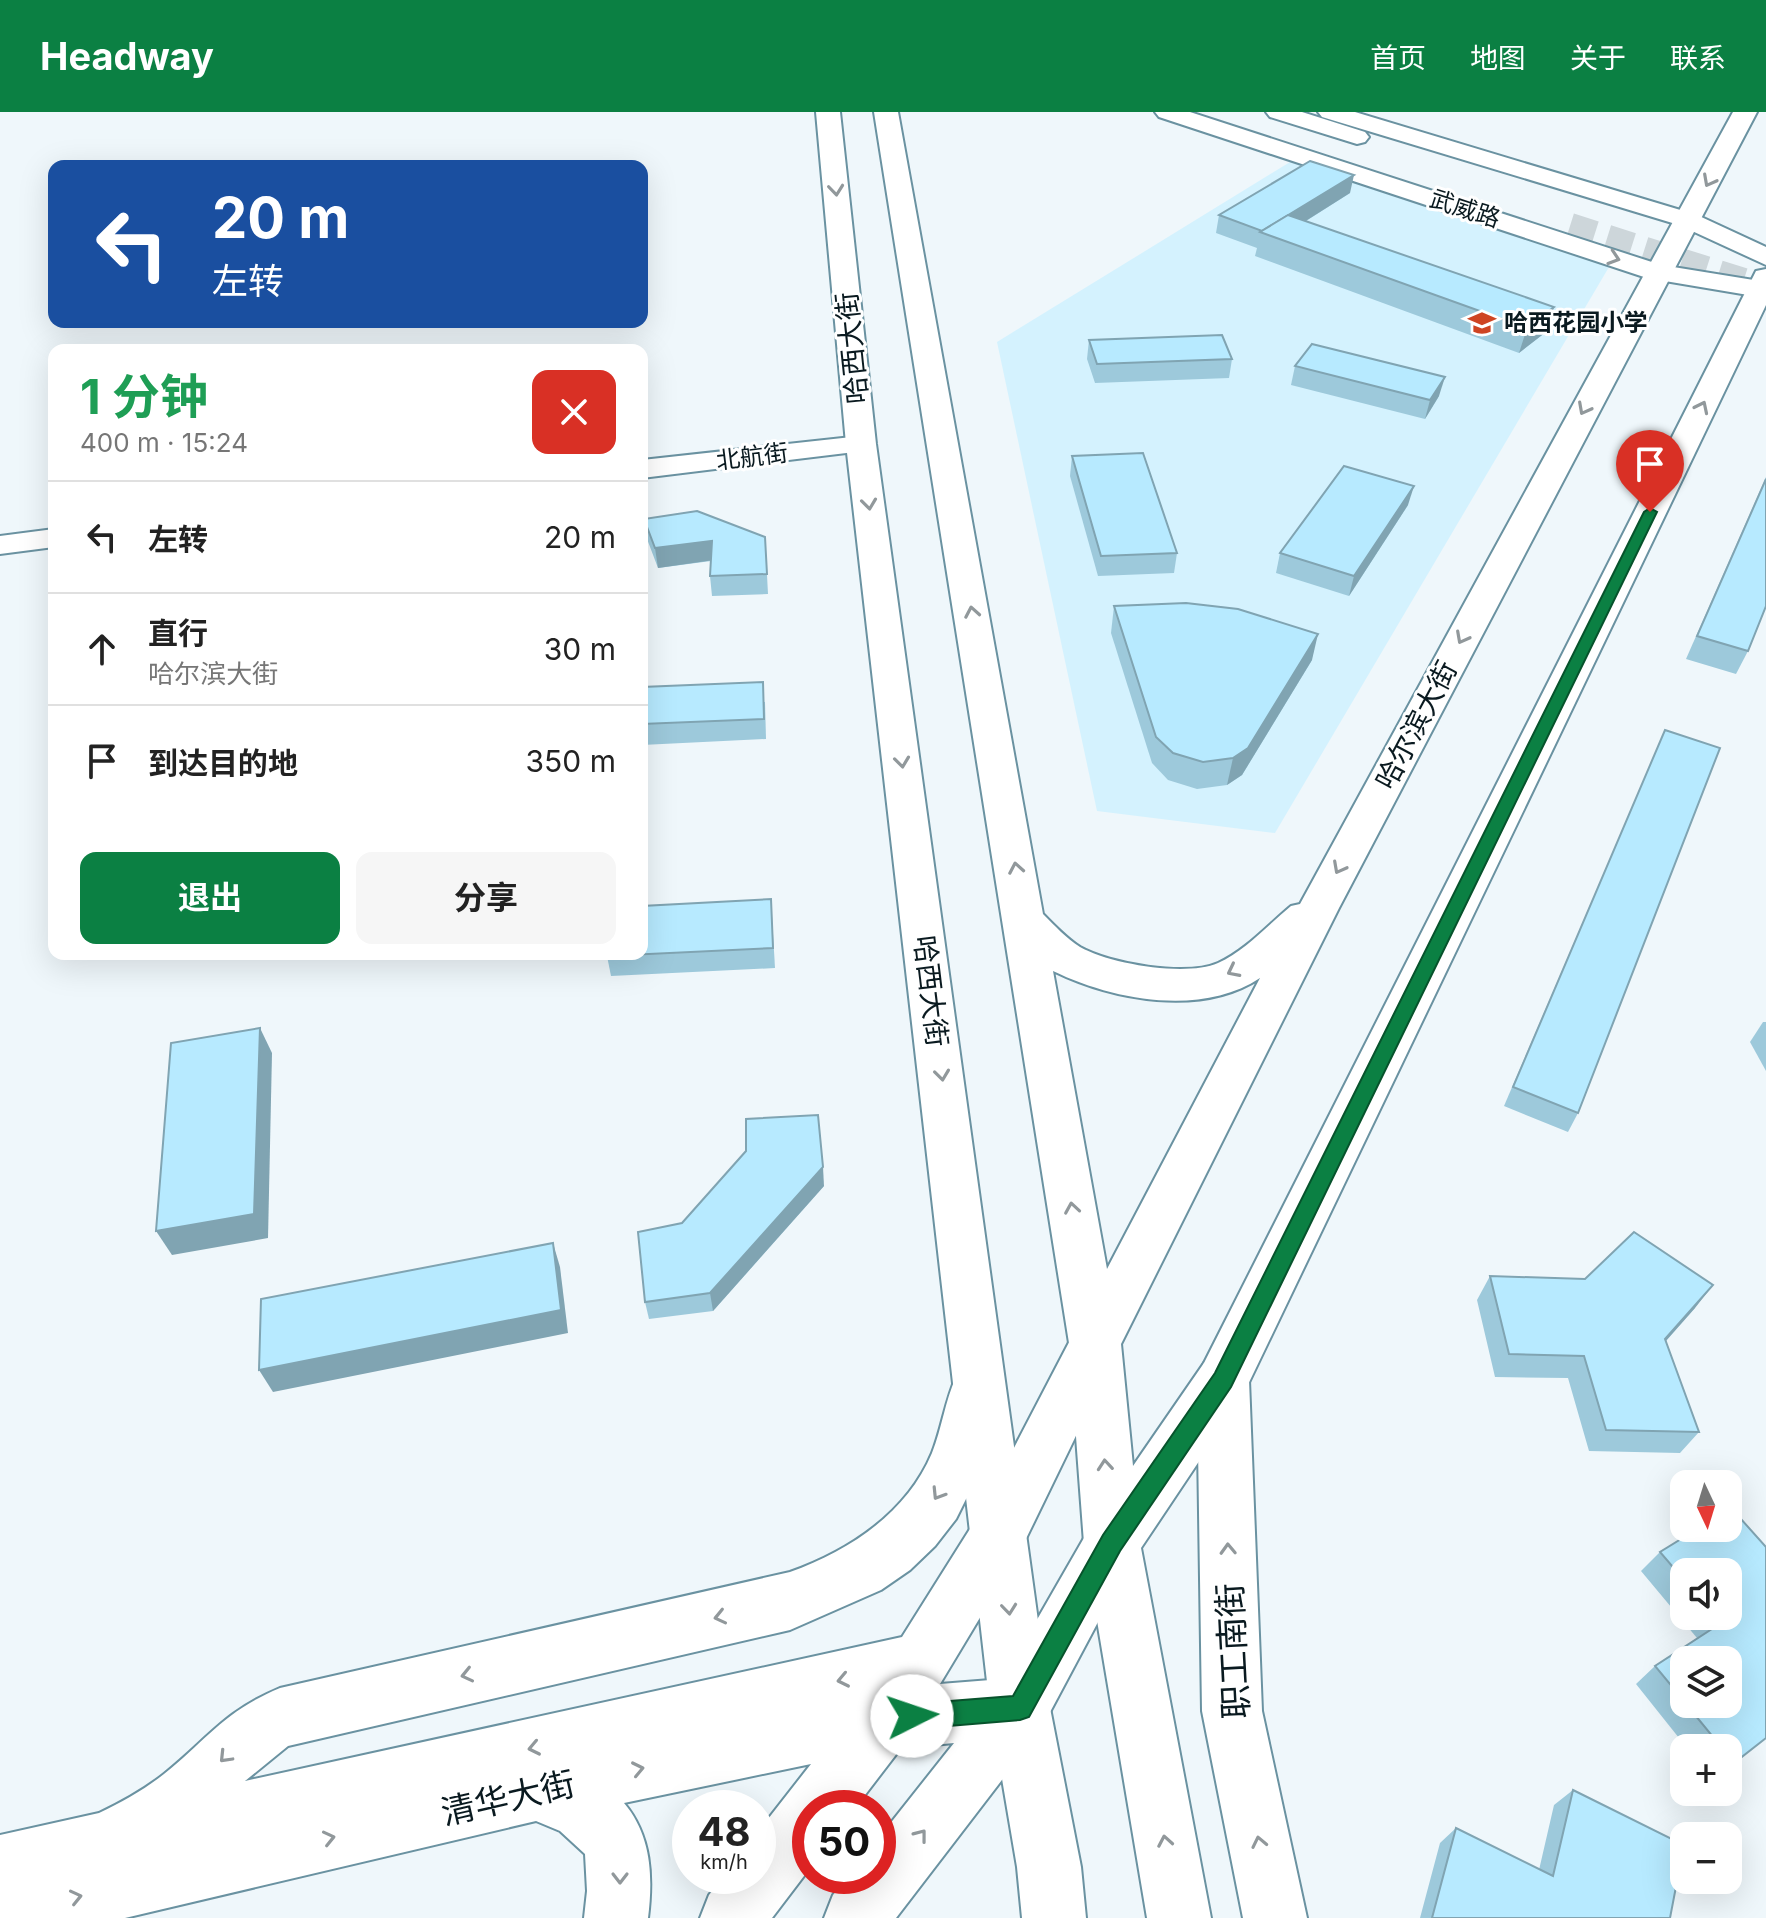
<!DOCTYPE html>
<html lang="zh">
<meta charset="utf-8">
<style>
body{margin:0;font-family:Inter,"Noto Sans SC",sans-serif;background:#f6f6f6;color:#222;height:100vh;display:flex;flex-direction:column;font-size:30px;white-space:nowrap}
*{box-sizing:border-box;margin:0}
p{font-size:26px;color:#767676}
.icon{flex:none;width:44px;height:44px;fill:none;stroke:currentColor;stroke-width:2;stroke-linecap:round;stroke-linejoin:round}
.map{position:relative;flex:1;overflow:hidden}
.side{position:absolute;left:48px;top:232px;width:600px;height:616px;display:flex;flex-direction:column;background:#fff;border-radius:16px;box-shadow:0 8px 32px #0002}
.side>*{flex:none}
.hud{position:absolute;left:48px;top:48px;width:600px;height:168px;border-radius:16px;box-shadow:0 8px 32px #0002;background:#1a4fa0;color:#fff;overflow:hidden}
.needle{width:52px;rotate:176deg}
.controls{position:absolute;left:1670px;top:1358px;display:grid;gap:16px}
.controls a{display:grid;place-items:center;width:72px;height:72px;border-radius:16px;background:#fff;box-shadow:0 8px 32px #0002;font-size:40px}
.speed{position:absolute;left:672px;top:1678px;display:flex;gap:16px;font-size:40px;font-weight:700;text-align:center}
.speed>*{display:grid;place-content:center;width:104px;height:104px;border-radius:50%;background:#fff;box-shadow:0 8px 32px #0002;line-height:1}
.speed small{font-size:20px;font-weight:400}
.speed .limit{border:12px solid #d22;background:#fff;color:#111}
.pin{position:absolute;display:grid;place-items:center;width:68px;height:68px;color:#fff;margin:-82px -34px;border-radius:50% 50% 50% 0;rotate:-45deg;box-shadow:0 0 8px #0007}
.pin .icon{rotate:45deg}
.me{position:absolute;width:88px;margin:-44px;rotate:86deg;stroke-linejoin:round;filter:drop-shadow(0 0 6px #0008)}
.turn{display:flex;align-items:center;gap:28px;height:168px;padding:0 32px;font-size:36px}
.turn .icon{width:104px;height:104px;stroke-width:2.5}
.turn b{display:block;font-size:56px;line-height:68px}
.round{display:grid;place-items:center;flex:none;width:84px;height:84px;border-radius:16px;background:#f6f6f6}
.overview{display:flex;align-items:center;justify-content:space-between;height:136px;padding:0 32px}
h1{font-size:48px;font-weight:700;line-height:60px;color:#1e9e55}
.action{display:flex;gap:16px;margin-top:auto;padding:16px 32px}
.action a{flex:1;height:92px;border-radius:16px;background:#0b8043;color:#fff;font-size:32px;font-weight:700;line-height:92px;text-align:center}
.action a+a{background:#f6f6f6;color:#222}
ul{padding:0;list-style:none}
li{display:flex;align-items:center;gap:24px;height:112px;padding:0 32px;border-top:2px solid #e0e0e0}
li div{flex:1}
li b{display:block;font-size:30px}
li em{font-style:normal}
header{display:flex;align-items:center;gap:48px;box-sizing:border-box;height:112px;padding:0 40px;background:#0b8043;color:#fff}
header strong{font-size:38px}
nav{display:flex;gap:44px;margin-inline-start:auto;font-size:28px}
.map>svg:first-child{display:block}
.built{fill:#d4f2fe}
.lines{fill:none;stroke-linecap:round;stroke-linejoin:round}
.secondary-tunnel{stroke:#cdd6da;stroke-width:26;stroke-dasharray:26 13;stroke-linecap:butt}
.tertiary-casing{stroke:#6a92a1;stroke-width:4}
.secondary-casing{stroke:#6a92a1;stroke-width:4}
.primary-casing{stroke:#6a92a1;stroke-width:4}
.tertiary{fill:#fff;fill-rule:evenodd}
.secondary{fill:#fff;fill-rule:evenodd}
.primary{fill:#fff;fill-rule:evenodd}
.wall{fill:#9dc9db;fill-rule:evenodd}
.shaded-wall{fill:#80a4b2}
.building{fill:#b7eaff;stroke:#80a4b2;stroke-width:2}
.oneway{stroke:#91989b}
.route{fill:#0b8043;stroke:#07532c;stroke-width:2}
.labels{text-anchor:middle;stroke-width:6;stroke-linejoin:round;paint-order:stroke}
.far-street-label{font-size:24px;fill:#0a1a20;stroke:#fff}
.far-poi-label{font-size:24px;font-weight:bold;fill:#0a1a20;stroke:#fff;text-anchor:start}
.street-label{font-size:28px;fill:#0a1a20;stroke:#fff}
.near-street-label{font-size:34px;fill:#0a1a20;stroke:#fff}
</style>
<header>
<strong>Headway</strong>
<nav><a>首页</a><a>地图</a><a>关于</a><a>联系</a></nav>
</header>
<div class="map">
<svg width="1766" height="1806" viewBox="0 0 1766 1806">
<rect width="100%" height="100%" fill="#eff7fb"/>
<path class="built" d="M 1295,47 L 1609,155 L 1275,721 L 1097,699 L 997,230 Z"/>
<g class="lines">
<path class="secondary-tunnel" d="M 1570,114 L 1766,176"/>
<g class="tertiary-casing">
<g id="tertiary">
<path d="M 861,324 L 871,326 L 875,332 L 871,338 L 642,366 L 642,348 Z"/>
<path d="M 54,417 L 54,435 L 0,442 L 0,424 Z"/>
</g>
</g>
<g class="secondary-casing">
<g id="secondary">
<path d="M 1155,0 L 1190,0 L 1661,153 L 1766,170 L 1766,186 L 1647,166 L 1159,5 Z"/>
<path d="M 1266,0 L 1302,0 L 1365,20 L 1369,25 L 1365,30 L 1357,32 L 1270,5 Z"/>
<path d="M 1318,0 L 1355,0 L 1697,103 L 1766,135 L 1766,153 L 1679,113 L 1322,5 Z"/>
<path d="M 1095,1208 L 1113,1215 L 1121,1231 L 1020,1439 L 940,1572 L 1003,1567 L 1092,1412 L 1112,1404 L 1132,1412 L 1140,1431 L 1041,1617 L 896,1806 L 824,1806 L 833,1783 L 848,1764 L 878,1764 L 878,1727 L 954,1631 L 901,1636 L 855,1696 L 810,1696 L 810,1756 L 772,1806 L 700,1806 L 709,1783 L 724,1764 L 758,1764 L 758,1720 L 811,1652 L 624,1691 C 652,1724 653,1766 648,1806 L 584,1806 L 587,1779 L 585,1742 L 560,1719 L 536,1709 L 125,1806 L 0,1806 L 0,1723 L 99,1701 C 122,1690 144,1678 164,1662 C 209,1626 223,1600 280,1576 L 790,1460 C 849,1439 907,1401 932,1341 C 942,1316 945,1289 956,1265 L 975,1258 L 994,1265 L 1001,1282 L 993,1322 L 972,1375 L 956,1407 L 935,1434 L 910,1458 L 881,1478 L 790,1518 L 288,1634 L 245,1669 L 902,1525 L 980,1401 L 1077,1215 Z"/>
<path d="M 1223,1244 L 1242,1251 L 1249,1268 L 1262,1599 L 1307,1806 L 1243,1806 L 1202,1599 L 1197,1268 L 1204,1251 Z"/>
</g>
</g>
<g class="primary-casing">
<g id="primary">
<path d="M 816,0 L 840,0 L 876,332 L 1050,1596 L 1081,1755 L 1086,1806 L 1022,1806 L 1017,1755 L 990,1596 L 846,332 Z"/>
<path d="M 874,0 L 898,0 L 1043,802 C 1055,814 1066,826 1080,835 C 1110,852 1186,865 1218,851 C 1245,839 1268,813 1291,794 L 1300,792 L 1733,0 L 1757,0 L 1339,796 L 1121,1232 L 1133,1354 L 1204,1251 L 1753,165 L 1756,159 L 1766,157 L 1766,193 L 1242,1285 L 1141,1436 L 1211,1806 L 1147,1806 L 1084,1431 L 1069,1231 ZM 1053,859 C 1113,888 1201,905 1260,866 L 1107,1157 Z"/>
</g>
</g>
<use href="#tertiary" class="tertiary"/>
<use href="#secondary" class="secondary"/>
<use href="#primary" class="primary"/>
</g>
<g class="wall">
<path d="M 1350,81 L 1306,109 L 1546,220 L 1519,241 L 1255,144 L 1257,136 L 1216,121 L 1219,103 Z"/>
<path d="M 1089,228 L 1232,247 L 1229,266 L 1095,271 L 1087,247 Z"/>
<path d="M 1295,254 L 1439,284 L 1425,307 L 1291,273 Z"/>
<path d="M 1072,344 L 1177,441 L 1174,461 L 1098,464 L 1070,364 Z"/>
<path d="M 1766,365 L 1766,494 L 1748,539 L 1736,562 L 1686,547 Z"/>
<path d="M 1408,393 L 1349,484 L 1276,461 L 1280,441 Z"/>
<path d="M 644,407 L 765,425 L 768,482 L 712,484 L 710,464 L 711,449 L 658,456 L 647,427 Z"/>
<path d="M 1114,494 L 1312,548 L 1242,663 L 1227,673 L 1197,677 L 1168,668 L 1152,651 L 1111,521 Z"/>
<path d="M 642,575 L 765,590 L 766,627 L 642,633 Z"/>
<path d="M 1665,618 L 1578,1001 L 1568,1020 L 1504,994 Z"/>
<path d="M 771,787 L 775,856 L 611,864 L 607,844 Z"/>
<path d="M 250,842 L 351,842 L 252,847 Z"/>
<path d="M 1763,910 L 1766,910 L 1766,959 L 1750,930 Z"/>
<path d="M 824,1074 L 713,1199 L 649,1207 L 645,1190 L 682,1111 Z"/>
<path d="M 1490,1164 L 1695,1196 L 1666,1229 L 1699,1320 L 1680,1341 L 1589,1339 L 1568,1266 L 1495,1265 L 1477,1188 Z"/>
<path d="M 1732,1397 L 1766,1435 L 1766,1626 L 1728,1655 L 1728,1636 L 1687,1636 L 1636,1572 L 1655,1554 L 1697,1526 L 1641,1459 L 1660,1440 L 1699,1416 L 1728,1416 L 1728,1399 ZM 1684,1460 L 1728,1460 L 1728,1504 L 1684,1504 ZM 1684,1548 L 1728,1548 L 1728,1592 L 1684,1592 Z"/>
<path d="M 1573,1678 L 1670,1806 L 1420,1806 L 1440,1731 L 1456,1716 L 1539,1758 L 1554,1693 Z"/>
</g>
<g class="shaded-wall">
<path d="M 1354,63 L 1350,81 L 1277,127 L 1263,119 Z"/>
<path d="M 1554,195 L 1546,220 L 1519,241 L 1527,216 Z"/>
<path d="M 1445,265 L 1439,284 L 1425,307 L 1430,288 Z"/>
<path d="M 1414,374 L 1408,393 L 1349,484 L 1354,464 Z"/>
<path d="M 712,429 L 714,448 L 658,456 L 655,436 Z"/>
<path d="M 1318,522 L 1312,548 L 1242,663 L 1227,673 L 1233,646 Z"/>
<path d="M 260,916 L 272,941 L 268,1126 L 172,1143 L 156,1119 Z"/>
<path d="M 823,1055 L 824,1074 L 713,1199 L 710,1181 Z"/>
<path d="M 553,1131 L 560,1155 L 568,1221 L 273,1280 L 259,1258 Z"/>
<path d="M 1713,1173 L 1695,1196 L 1648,1249 L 1665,1227 Z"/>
</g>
<g class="building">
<path d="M 1310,49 L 1354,63 L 1262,119 L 1219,103 Z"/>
<path d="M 1288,103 L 1554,195 L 1527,216 L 1260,120 Z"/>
<path d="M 1222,223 L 1232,247 L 1097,252 L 1089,228 Z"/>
<path d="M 1312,232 L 1445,265 L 1430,288 L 1295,254 Z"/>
<path d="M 1143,341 L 1177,441 L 1101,444 L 1072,344 Z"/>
<path d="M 1344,354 L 1414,374 L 1354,464 L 1280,441 Z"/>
<path d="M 1766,367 L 1766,494 L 1748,539 L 1697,524 Z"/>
<path d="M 697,399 L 765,425 L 767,462 L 710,464 L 712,429 L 655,436 L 644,407 Z"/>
<path d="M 1186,491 L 1238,497 L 1318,522 L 1248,636 L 1233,646 L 1203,650 L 1173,641 L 1156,625 L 1114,494 Z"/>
<path d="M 763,570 L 764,607 L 642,612 L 642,575 Z"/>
<path d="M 1665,618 L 1720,636 L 1578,1001 L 1513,975 Z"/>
<path d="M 771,787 L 773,836 L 607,844 L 607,842 L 642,842 L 642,794 Z"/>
<path d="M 260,916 L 254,1102 L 156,1119 L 171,931 Z"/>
<path d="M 818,1003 L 823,1055 L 710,1181 L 645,1190 L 638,1120 L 682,1111 L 746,1039 L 746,1007 Z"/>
<path d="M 1634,1120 L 1713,1173 L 1665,1227 L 1699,1320 L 1606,1318 L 1584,1244 L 1509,1242 L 1490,1164 L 1585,1167 Z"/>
<path d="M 553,1131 L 561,1198 L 259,1258 L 261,1187 Z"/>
<path d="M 1732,1397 L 1766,1435 L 1766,1626 L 1734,1651 L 1728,1644 L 1728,1636 L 1722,1636 L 1686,1592 L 1728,1592 L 1728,1548 L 1684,1548 L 1684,1589 L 1655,1554 L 1721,1511 L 1715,1504 L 1728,1504 L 1728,1460 L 1684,1460 L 1684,1468 L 1660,1440 L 1699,1416 L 1728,1416 L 1728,1399 Z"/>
<path d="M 1573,1678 L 1684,1733 L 1670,1806 L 1432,1806 L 1456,1716 L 1553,1764 Z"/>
</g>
<defs><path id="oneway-chevron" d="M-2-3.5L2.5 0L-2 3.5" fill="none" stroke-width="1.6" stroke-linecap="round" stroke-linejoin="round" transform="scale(2)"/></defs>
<g class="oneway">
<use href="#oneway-chevron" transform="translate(1709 69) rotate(118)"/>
<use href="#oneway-chevron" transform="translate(836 78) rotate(84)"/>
<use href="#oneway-chevron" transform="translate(1614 146) rotate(18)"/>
<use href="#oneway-chevron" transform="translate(1702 295) rotate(-64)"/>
<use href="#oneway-chevron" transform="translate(1584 297) rotate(118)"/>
<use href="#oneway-chevron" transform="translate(869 392) rotate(83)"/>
<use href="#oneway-chevron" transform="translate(972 500) rotate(-100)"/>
<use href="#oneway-chevron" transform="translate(1462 526) rotate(118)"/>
<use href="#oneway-chevron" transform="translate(902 650) rotate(83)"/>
<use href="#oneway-chevron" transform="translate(1016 756) rotate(-100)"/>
<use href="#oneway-chevron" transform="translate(1339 756) rotate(118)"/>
<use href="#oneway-chevron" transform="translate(1233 859) rotate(153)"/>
<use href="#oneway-chevron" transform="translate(942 963) rotate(83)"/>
<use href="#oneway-chevron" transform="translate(1072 1096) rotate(-99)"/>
<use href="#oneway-chevron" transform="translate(1105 1353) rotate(-95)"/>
<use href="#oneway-chevron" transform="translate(938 1382) rotate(122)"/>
<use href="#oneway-chevron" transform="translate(1228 1437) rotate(-92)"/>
<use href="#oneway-chevron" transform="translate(1009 1497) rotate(84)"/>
<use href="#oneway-chevron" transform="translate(720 1505) rotate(167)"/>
<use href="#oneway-chevron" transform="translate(467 1563) rotate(167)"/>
<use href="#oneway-chevron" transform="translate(843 1568) rotate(168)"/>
<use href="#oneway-chevron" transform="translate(534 1636) rotate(168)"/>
<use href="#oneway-chevron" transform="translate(225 1645) rotate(134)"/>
<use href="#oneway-chevron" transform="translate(638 1657) rotate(-12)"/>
<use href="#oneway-chevron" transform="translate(921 1723) rotate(-52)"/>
<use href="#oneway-chevron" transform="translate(329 1726) rotate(-13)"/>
<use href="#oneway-chevron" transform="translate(1165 1729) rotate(-100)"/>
<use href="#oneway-chevron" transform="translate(1259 1730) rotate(-102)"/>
<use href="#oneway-chevron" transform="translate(620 1766) rotate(90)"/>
<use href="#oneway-chevron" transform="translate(76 1785) rotate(-13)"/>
</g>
<path class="route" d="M 1650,396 L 1657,400 L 1231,1275 L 1120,1439 L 1029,1605 L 1020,1608 L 912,1617 L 903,1613 L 900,1604 L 903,1596 L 912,1592 L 1013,1584 L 1103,1423 L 1215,1261 L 1644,400 Z"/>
<defs>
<g id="school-bare" transform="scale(2.16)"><path d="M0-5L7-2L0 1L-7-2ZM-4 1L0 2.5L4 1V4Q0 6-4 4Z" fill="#ce4423" stroke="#fff" stroke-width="2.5" paint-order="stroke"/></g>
</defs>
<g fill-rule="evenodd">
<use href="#school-bare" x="1482" y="211"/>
</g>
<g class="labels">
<g class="far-street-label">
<text transform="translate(1465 97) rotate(18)" y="8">武威路</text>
<text transform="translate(752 345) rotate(-7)" y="8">北航街</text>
</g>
<g class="far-poi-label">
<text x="1504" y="219">哈西花园小学</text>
</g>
<g class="street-label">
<text transform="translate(852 236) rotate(-96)" y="10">哈西大街</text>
<text transform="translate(1416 613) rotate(-62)" y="10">哈尔滨大街</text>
<text transform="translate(931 879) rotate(83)" y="10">哈西大街</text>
</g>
<g class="near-street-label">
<text transform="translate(1233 1539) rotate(-93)" y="12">职工南街</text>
<text transform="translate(508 1686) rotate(-13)" y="12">清华大街</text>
</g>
</g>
</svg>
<div class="controls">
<a><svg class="needle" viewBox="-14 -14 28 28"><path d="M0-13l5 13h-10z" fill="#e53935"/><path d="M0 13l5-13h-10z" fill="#767676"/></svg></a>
<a><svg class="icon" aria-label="sound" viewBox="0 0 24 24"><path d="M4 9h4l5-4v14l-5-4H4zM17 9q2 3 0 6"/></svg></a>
<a><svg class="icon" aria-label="layers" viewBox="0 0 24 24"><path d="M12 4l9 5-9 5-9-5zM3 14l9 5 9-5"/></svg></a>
<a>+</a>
<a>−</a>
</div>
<div class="speed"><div>48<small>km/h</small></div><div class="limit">50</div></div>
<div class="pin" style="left:1650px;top:400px;background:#d93025"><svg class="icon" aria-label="arrive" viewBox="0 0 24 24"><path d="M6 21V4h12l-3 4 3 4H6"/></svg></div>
<svg class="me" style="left:912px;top:1604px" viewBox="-20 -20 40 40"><circle r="19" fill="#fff"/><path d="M0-13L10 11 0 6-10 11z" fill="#0b8043"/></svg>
<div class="hud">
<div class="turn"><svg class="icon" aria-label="left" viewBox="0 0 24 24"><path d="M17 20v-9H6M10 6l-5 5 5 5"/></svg><div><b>20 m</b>左转</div></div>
</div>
<section class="side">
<div class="overview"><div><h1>1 分钟</h1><p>400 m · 15:24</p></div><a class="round" style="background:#d93025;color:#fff"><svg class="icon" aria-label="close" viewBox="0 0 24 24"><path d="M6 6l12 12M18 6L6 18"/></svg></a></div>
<ul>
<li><svg class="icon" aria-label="left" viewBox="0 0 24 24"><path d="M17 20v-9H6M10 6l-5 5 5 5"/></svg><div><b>左转</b></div><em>20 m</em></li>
<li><svg class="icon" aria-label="ahead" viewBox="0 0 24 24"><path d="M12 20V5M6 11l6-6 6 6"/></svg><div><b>直行</b><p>哈尔滨大街</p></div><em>30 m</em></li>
<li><svg class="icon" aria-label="arrive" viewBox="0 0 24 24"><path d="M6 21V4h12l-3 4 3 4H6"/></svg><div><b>到达目的地</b></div><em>350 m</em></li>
</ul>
<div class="action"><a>退出</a><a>分享</a></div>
</section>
</div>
